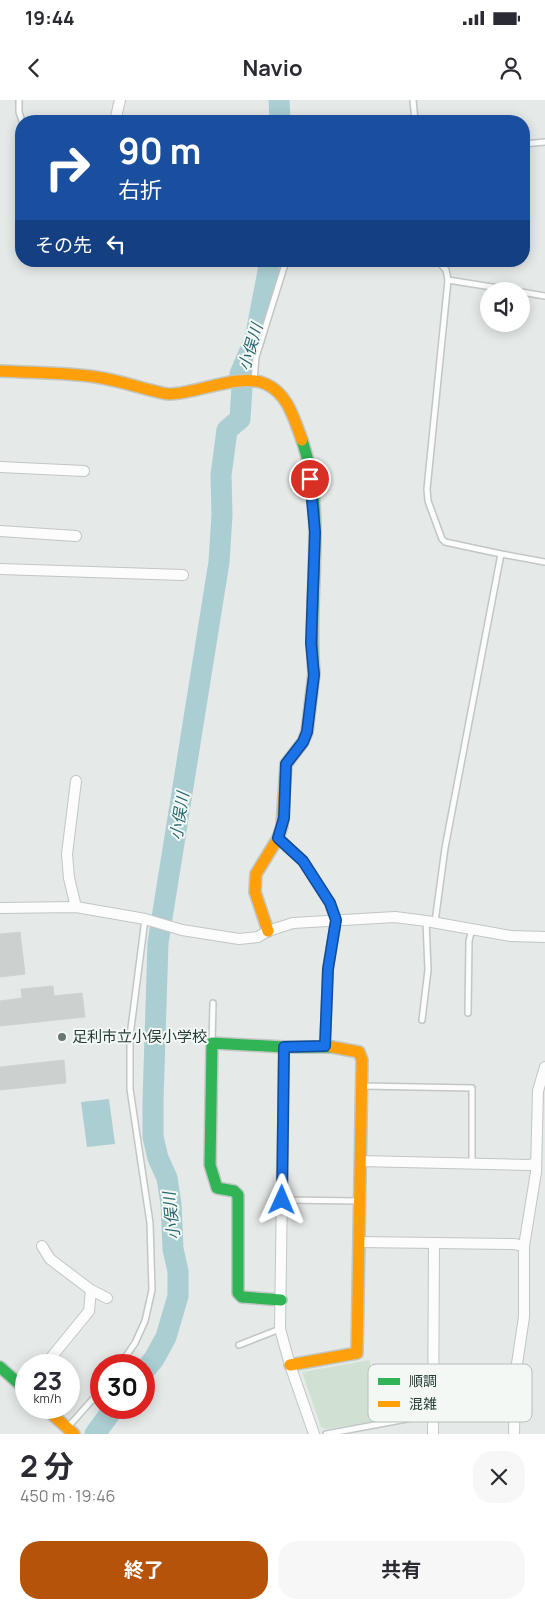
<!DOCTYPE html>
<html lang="ja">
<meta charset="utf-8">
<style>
body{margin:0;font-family:Manrope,"Noto Sans JP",sans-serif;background:#f7f7f7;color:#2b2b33;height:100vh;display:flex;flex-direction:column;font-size:19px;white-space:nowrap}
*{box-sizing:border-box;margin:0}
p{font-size:16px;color:#7c7c81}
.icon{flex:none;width:28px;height:28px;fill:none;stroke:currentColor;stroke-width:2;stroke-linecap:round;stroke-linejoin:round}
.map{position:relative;height:1334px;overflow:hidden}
.panel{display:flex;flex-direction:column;background:#fff;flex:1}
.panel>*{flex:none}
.hud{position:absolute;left:15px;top:15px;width:515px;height:152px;border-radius:20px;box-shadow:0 2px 12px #0003;background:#1a4fa0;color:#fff;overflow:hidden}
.controls{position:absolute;left:480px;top:182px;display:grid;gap:10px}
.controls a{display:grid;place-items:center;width:50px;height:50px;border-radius:50%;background:#fff;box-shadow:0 2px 12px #0003;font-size:25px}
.speed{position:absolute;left:15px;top:1254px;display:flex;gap:10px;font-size:25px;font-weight:700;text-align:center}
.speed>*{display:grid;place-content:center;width:65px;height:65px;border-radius:50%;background:#fff;box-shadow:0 2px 12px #0003;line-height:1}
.speed small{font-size:12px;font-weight:400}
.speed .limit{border:8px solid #d22;background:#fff;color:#111}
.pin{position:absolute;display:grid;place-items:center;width:42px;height:42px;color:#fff;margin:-21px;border:2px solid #fff;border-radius:50%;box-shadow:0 1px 5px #0007}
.me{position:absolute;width:55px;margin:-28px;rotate:1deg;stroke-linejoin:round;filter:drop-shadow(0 0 4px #0008)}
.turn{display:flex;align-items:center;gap:18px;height:105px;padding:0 20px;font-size:22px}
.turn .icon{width:65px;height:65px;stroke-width:2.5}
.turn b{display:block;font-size:35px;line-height:42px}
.then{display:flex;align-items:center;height:48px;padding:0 20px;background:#0003;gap:10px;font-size:19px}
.round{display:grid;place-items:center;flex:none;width:52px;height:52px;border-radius:20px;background:#f7f7f7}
.overview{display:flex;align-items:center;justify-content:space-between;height:85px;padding:0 20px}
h1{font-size:30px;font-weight:700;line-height:38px}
.cta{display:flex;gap:10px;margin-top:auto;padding:10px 20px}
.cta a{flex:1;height:58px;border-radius:20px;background:#b45309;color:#fff;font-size:20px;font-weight:700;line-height:58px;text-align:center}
.cta a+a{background:#f7f7f7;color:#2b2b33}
.status{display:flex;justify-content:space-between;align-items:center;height:35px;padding:0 25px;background:#fff;direction:ltr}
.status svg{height:14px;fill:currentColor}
header{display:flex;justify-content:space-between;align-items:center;height:65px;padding:0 20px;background:#fff;font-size:22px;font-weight:700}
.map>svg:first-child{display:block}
.green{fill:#d0e1d4}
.water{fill:#abced2}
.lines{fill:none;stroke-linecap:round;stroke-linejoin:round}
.river{stroke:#abced2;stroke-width:21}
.building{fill:#ccd1cf;stroke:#ced2d0}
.lane-casing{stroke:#c2c6c4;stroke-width:8}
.street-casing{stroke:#c2c6c4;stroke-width:12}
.fast-casing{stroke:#c1c7c4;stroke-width:14}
.slow-casing{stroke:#c1c7c4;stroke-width:14}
.lane{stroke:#fbfcfb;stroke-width:5}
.street{stroke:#fbfcfb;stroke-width:10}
.fast{stroke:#30b455;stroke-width:11}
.slow{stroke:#ff9f0a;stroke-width:11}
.route-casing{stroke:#114b97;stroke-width:12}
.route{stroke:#1a73e8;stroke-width:9}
.poi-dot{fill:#687773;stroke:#f3f8f5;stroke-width:2}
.labels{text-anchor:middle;stroke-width:4;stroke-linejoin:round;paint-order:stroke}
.poi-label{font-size:15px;fill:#253a34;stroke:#f3f8f5;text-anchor:start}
.water-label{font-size:16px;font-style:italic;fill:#26666f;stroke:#f3f8f5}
.key{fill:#f3f8f5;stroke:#b5bfbb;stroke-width:1}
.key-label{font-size:14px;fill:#253a34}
</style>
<div class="status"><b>19:44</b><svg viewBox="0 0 49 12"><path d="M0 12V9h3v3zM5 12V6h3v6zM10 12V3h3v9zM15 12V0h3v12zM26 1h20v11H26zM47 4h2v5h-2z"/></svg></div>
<header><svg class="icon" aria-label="back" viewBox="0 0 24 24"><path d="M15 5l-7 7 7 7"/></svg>Navio<svg class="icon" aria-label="person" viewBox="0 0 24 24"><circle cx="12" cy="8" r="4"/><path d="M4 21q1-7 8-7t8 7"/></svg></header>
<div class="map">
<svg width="545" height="1334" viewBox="0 0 545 1334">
<rect width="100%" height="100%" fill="#e5e9e7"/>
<path class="green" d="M 370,1260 L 376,1321 L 326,1329 L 321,1327 L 302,1272 Z"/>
<path class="water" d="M 109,999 L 115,1044 L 87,1047 L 81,1002 Z"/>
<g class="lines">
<g class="river">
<path d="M 279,0 L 280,21"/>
<path d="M 144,1271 L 154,1259 L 166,1237 L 178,1196 L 178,1171 L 173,1149 L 171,1104 L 167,1078 L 158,1058 L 153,1037 L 153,1001 L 158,843 L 219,462 L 222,415 L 221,375 L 227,330 L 240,319 L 242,287 L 240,274 L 255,239 L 270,161"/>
<path d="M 95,1334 L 114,1308"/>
</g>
</g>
<g class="building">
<path d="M 20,832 L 25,874 L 0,877 L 0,834 Z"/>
<path d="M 53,886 L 54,896 L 82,893 L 85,917 L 0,926 L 0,901 L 22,898 L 21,889 Z"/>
<path d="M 64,960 L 66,983 L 0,990 L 0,967 Z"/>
</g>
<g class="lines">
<g class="lane-casing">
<g id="lane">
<path d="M 19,0 L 19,12 L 22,21"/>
<path d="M 413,0 L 415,21"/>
<path d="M 524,44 L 545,42"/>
<path d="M 438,161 L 446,170 L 448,180 L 427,389 L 428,401 L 442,439 L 445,442 L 501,454 L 545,462"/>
<path d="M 448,180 L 517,191"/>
<path d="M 521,192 L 545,196"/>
<path d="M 254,281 L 256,257 L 286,161"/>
<path d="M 435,822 L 445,748 L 501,454"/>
<path d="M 468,913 L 469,841 L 472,829"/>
<path d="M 422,920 L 428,870 L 426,821"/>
<path d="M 212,943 L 213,903"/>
<path d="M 362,986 L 472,988 L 472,1063"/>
<path d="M 282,1100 L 359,1101"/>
<path d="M 239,1245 L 280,1229"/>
<path d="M 120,1265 L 135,1243 L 145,1221 L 152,1190 L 150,1123 L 130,989 L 130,936 L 145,819"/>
<path d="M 68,1327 L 101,1290"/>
<path d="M 326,1334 L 423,1316 L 433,1316"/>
</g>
</g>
<g class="street-casing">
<g id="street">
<path d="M 115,21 L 120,0"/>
<path d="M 0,367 L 84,371"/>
<path d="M 0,431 L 76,436"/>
<path d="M 0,469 L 183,475"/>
<path d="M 76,681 L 67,754 L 69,778 L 76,807"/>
<path d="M 278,738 L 303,761 L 330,803 L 336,820 L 328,869 L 325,946"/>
<path d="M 0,808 L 76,807 L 145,819 L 182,830 L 239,839 L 258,837 L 268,831 L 293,823 L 395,817 L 426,821 L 511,836 L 545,837"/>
<path d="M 284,947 L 280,1229 L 290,1265 L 314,1334"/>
<path d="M 360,1061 L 529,1065 L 536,1063"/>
<path d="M 359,1142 L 514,1144 L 524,1146"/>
<path d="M 42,1146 L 50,1159 L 91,1190"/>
<path d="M 45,1265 L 89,1211 L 91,1190 L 107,1198"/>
<path d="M 433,1334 L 434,1143"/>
<path d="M 514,1334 L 515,1277 L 524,1217 L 524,1146 L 536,1072 L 538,991 L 545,967"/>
</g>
</g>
<g class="fast-casing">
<g id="fast">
<path d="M 302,340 C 327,412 307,498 314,573"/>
<path d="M 281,1200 L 242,1197 L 238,1193 L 238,1095 L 234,1091 L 217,1088 L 210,1065 L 212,943 L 284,947 L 332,947"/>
<path d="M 0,1267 L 26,1290"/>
</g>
</g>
<g class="slow-casing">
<g id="slow">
<path d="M 0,271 C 34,273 69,272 102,278 C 119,281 135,286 150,290 C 156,291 163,294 169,294 C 197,294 240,272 266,284 C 288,294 294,319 302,340"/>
<path d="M 268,831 L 255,792 L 256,774 L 278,738 L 282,726 L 286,664 L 303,642 L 307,632 L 314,573"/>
<path d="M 290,1265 L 357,1253 L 362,960 L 359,952 L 332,947"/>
<path d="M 45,1308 L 74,1334"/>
</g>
</g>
<use href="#lane" class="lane"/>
<use href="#street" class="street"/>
<use href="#fast" class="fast"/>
<use href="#slow" class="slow"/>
</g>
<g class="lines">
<g class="route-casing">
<path id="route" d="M 282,1100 L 284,947 L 325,946 L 328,869 L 336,820 L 330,803 L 303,761 L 278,738 L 284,718 L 286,664 L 303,642 L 307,632 L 314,575 L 311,543 L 315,432 L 310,379"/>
</g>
<use href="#route" class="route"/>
</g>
<circle class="poi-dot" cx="62" cy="937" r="5"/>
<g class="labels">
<g class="poi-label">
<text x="72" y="942">足利市立小俣小学校</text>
</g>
<g class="water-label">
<text transform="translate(250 247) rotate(-73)" y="6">小俣川</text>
<text transform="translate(179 716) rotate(-81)" y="6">小俣川</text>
<text transform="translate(171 1116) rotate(-96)" y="6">小俣川</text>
</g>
</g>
<rect x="368" y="1264" width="164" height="58" rx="8" class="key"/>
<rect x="378" y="1278" width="22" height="7" fill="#30b455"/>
<rect x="378" y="1301" width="22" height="6" fill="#ff9f0a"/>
<g class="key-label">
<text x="409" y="1286">順調</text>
<text x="409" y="1309">混雑</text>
</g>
</svg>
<div class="controls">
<a><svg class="icon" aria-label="sound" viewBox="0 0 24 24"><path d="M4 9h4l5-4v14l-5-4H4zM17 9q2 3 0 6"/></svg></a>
</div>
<div class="speed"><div>23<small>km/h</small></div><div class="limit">30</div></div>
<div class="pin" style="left:310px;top:379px;background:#d93025"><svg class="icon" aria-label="arrive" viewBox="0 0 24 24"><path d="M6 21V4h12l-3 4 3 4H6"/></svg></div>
<svg class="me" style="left:282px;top:1100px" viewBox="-20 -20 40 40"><path d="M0-17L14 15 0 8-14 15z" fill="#1a73e8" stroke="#fff" stroke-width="4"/></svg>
<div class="hud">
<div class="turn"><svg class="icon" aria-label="right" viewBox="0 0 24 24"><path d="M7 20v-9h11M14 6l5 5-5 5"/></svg><div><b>90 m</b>右折</div></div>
<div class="then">その先<svg class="icon" aria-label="left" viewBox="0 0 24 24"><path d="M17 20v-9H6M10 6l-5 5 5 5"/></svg></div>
</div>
</div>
<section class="panel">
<div class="overview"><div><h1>2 分</h1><p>450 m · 19:46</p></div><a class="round"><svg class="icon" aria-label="close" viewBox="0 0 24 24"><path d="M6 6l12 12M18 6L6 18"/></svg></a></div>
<div class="cta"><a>終了</a><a>共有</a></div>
</section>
